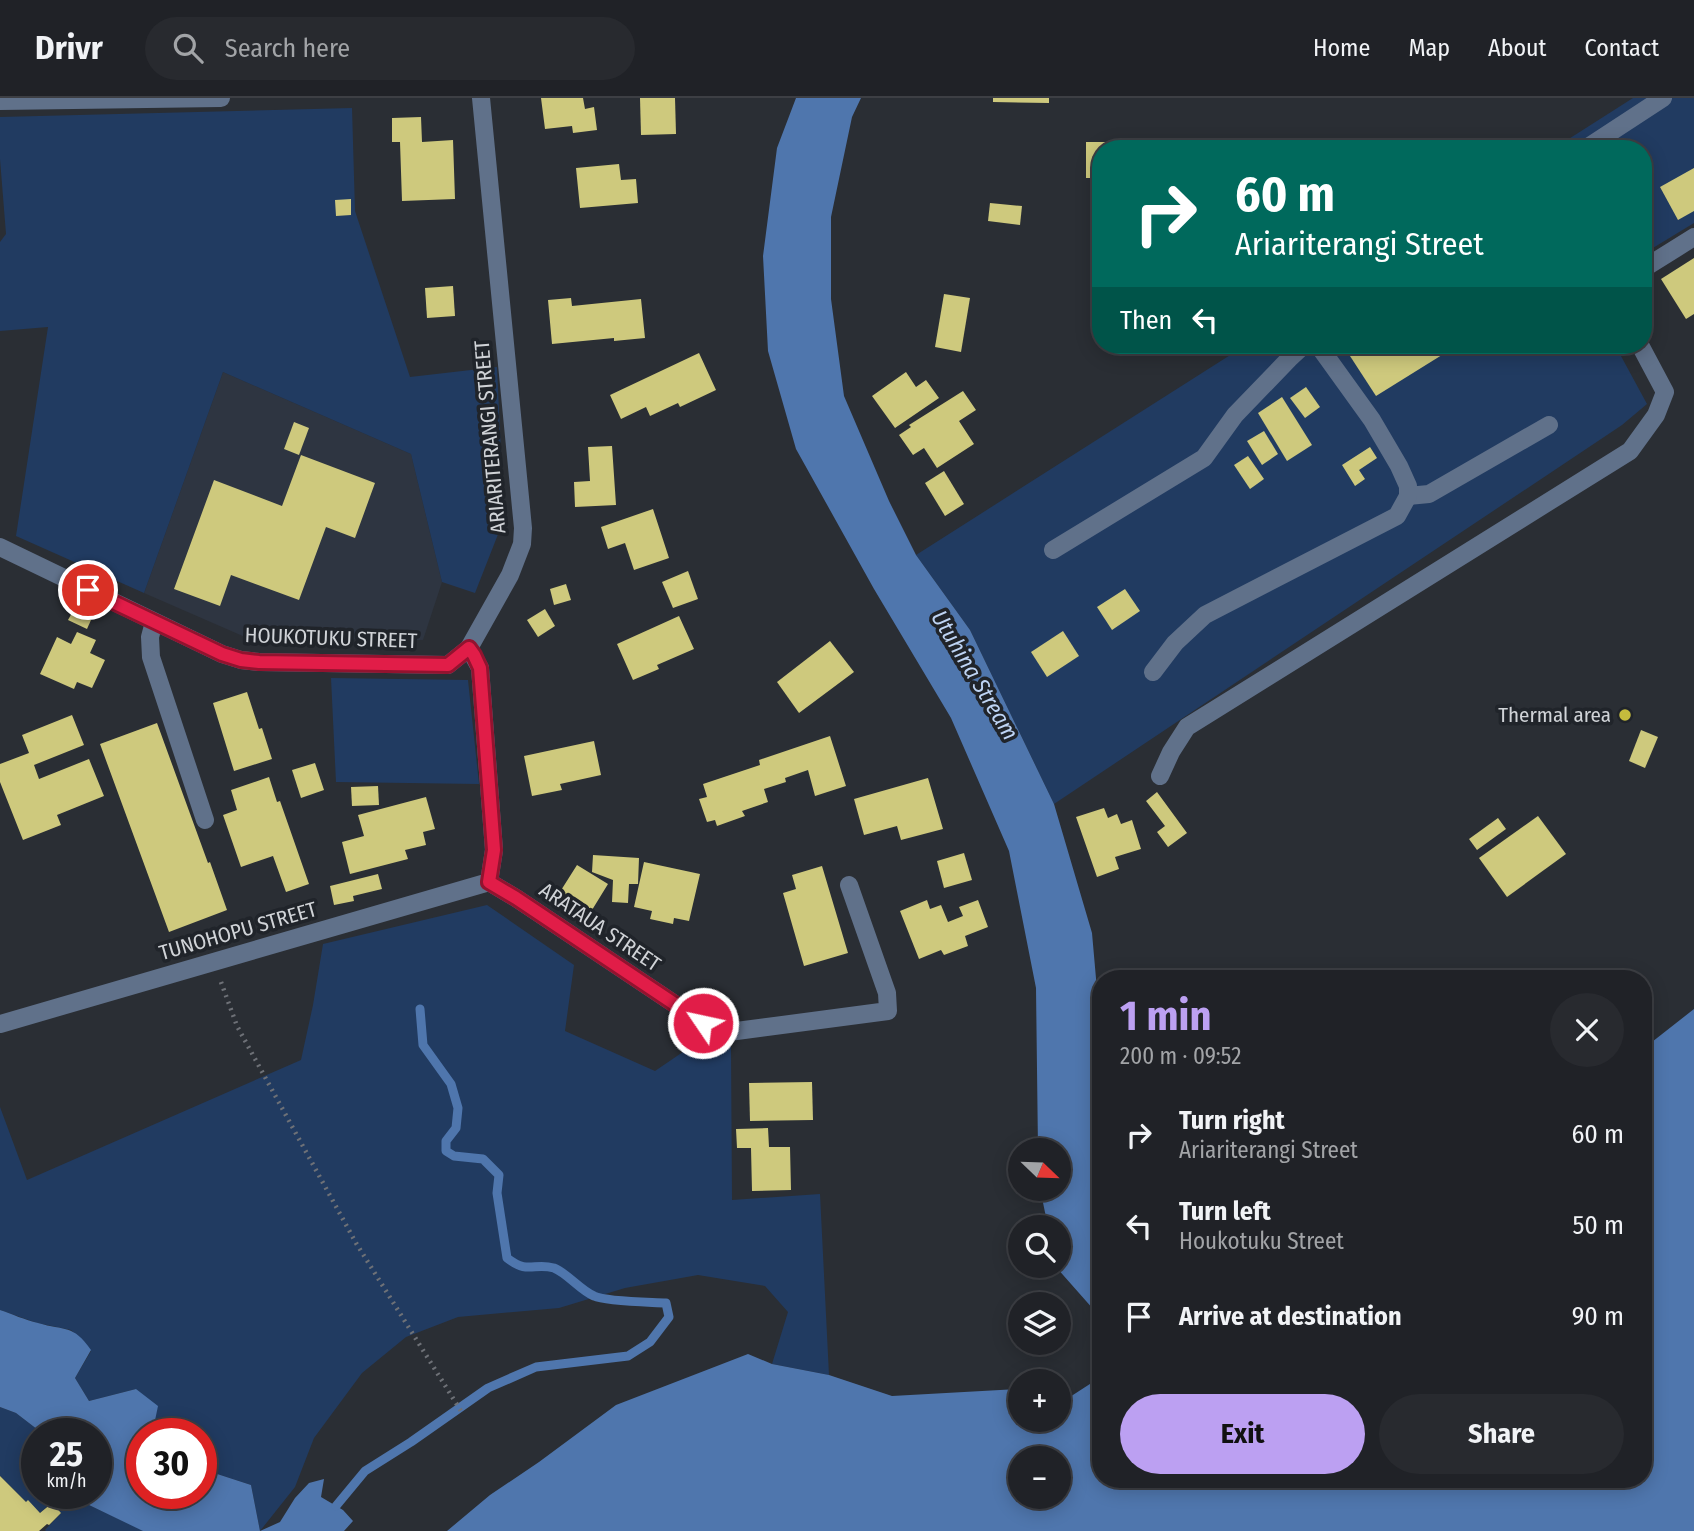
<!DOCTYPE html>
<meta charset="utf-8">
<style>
body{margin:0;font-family:"Fira Sans Condensed",sans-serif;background:#282a2f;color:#f1f3f6;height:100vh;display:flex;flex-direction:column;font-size:26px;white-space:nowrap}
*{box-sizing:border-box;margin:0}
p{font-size:23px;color:#a2a4a7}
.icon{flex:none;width:38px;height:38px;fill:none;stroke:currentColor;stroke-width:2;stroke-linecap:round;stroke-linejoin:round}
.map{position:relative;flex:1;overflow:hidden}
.side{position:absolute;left:1092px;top:872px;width:560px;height:518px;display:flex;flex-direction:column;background:#202227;border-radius:28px;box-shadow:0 4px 18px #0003,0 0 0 2px #3d3f44}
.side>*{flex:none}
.banner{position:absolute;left:1092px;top:42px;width:560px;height:214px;border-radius:28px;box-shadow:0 4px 18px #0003,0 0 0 2px #3d3f44;background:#00695c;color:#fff;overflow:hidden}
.needle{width:46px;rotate:113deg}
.buttons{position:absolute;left:1008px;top:1040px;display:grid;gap:14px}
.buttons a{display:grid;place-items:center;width:63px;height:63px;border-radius:50%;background:#202227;box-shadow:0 4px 18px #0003,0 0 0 2px #3d3f44;font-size:35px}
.speed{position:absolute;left:21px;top:1320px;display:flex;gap:14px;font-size:35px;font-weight:700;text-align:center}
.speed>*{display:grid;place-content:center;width:91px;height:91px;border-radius:50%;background:#202227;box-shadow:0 4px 18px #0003,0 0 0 2px #3d3f44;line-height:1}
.speed small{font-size:18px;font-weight:400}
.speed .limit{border:10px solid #d22;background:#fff;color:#111}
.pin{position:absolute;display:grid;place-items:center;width:60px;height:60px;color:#fff;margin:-30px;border:4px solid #fff;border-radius:50%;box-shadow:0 2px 7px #0007}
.me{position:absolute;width:77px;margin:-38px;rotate:304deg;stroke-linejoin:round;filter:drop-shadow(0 0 5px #0008)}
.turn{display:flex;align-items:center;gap:24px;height:147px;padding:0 28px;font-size:32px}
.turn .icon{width:91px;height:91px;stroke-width:2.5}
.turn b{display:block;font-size:49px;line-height:60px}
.then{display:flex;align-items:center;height:66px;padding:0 28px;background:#0003;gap:14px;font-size:26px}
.round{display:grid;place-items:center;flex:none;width:74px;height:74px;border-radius:37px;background:#282a2f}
.head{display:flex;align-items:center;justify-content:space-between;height:119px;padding:0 28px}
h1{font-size:42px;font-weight:700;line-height:52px;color:#bca0f2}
.cta{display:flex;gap:14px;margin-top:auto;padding:14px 28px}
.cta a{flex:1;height:80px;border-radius:42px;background:#bca0f2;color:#111;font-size:28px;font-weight:700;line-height:80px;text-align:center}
.cta a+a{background:#282a2f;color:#f1f3f6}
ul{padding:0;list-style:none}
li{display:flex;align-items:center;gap:21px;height:91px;padding:0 28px}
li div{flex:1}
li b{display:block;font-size:26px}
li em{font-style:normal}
header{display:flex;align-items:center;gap:42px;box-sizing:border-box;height:98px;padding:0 35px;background:#202227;border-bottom:2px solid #3d3f44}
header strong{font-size:33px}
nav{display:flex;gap:38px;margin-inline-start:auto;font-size:24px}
.search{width:490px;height:63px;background:#282a2f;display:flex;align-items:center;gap:18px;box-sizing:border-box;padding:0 24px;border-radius:38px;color:#a2a4a7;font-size:26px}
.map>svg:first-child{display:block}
.built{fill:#2e3541}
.green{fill:#213b61}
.water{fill:#4f76ad;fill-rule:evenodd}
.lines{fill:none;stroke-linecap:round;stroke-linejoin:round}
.stream{stroke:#4f76ad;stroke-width:9}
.building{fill:#cec97d}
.path{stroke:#6e7177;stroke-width:4.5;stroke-dasharray:2 5;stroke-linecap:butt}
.minor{stroke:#60718a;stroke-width:18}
.route-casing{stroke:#92132f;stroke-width:18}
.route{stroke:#e11d48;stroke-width:12}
.poi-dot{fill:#c5bc3d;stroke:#20242a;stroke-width:2.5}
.labels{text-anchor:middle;stroke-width:7;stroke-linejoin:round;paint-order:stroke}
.street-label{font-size:21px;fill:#d0d3d7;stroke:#20242a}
.poi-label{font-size:21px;fill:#d0d3d7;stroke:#20242a;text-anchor:end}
.water-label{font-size:23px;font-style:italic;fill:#bed4f4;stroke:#20242a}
</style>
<header>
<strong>Drivr</strong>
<div class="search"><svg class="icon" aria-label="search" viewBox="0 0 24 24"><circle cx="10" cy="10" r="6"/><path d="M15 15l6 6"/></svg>Search here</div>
<nav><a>Home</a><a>Map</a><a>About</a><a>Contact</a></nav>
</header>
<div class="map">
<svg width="1694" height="1433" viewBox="0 0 1694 1433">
<rect width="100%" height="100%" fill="#2a2e34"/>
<path class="built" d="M 223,274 L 411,356 L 442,484 L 423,542 L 245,539 L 144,495 Z"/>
<g class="green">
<path d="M 1633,0 L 1694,0 L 1694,125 L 1643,156 L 1643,51 L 1553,51 Z"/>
<path d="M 352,10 L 355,113 L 410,279 L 497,269 L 504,421 L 475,495 L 442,484 L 411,356 L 223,274 L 144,495 L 16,438 L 48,229 L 0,233 L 0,144 L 6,136 L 0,61 L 0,19 Z"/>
<path d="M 1246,247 L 1615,247 L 1647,306 L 1622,327 L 1054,706 L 970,532 L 916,457 Z"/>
<path d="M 331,580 L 468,582 L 479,686 L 336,684 Z"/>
<path d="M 487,807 L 574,867 L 565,933 L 655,973 L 702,941 L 731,949 L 732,1102 L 820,1096 L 829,1277 L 772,1266 L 788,1214 L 765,1188 L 698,1177 L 625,1190 L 559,1210 L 458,1219 L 406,1239 L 362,1275 L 314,1340 L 295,1389 L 260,1433 L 251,1387 L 205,1372 L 210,1344 L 201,1342 L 201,1335 L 167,1335 L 153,1332 L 136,1291 L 89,1303 L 75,1280 L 91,1253 L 71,1232 L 37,1225 L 0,1212 L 0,1009 L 27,1082 L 301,962 L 313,907 L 323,846 Z"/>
<path d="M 0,1309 L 16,1315 L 42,1335 L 37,1335 L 37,1395 L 84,1395 L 89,1407 L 145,1433 L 46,1433 L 45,1432 L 61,1415 L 51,1405 L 40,1415 L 28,1403 L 26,1404 L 0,1378 Z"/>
</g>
<g class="water">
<path d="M 796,0 L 861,0 L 852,19 L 831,119 L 831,201 L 844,298 L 889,403 L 916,457 L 970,532 L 1054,706 L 1092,835 L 1101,937 L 1101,1088 L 1099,1108 L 1101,1112 L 1101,1238 L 1094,1212 L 1056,1169 L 1056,1167 L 1059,1167 L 1059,1129 L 1048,1129 L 1040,1090 L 1059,1090 L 1059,1052 L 1038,1052 L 1036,890 L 1009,753 L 951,620 L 874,491 L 796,351 L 768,253 L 763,158 L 777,50 Z"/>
<path d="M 1694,911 L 1694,1433 L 447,1433 L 490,1397 L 539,1364 L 616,1307 L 748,1256 L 772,1266 L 829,1277 L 892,1298 L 1019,1291 L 1020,1293 L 1020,1321 L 1059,1321 L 1059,1306 L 1093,1284 L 1101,1263 L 1101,1381 L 1643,1381 L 1643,951 ZM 1020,1360 L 1059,1360 L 1059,1398 L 1020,1398 Z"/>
<path d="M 0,1212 C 12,1216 25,1222 38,1225 C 65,1233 73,1226 91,1252 L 75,1280 L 89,1303 L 136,1291 L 158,1308 L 153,1332 L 167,1335 L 142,1335 L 142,1395 L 201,1395 L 201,1342 L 210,1344 L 205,1372 L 251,1387 L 260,1433 L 280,1424 L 295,1400 L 309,1385 L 324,1381 L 321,1399 L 343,1412 L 353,1423 L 344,1433 L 143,1433 L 89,1407 L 84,1395 L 96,1395 L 96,1335 L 42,1335 L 16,1315 L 0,1309 Z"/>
</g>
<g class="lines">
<path class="stream" d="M 336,1408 L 365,1373 L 411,1344 L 488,1290 L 536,1269 L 628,1258 L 650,1244 L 669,1219 L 666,1205 C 650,1204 607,1204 594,1198 C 580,1192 567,1175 554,1170 C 533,1164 529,1177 507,1160 L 497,1095 L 499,1077 L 483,1061 L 454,1058 L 446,1053 L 446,1043 L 456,1030 L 458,1010 L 451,986 L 423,947 L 420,911"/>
</g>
<g class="building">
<path d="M 541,0 L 583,0 L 585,11 L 594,9 L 597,32 L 573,35 L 572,28 L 545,31 Z"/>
<path d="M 640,0 L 675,0 L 676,36 L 641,37 Z"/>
<path d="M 993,0 L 1049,0 L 1049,5 L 993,4 Z"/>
<path d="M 421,19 L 422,44 L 453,42 L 455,101 L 402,103 L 400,44 L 392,44 L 392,20 Z"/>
<path d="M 1086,44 L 1127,44 L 1127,51 L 1101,51 L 1101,80 L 1086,80 Z"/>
<path d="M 619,66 L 621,82 L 636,81 L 638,105 L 580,110 L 576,70 Z"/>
<path d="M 1694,70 L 1694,113 L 1678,122 L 1660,89 Z"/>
<path d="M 351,101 L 351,117 L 336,118 L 335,102 Z"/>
<path d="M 990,105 L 1022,108 L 1020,127 L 988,123 Z"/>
<path d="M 1694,160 L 1694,216 L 1686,221 L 1661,181 Z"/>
<path d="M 453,188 L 455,218 L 427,220 L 425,190 Z"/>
<path d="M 944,196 L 970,200 L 961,254 L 935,249 Z"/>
<path d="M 571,200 L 572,208 L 641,201 L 645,240 L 614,243 L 614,240 L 552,246 L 548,202 Z"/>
<path d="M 1368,247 L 1458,247 L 1376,298 L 1350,258 Z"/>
<path d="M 699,255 L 716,292 L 680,309 L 678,305 L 650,318 L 646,309 L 621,321 L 610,297 Z"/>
<path d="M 906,274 L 916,289 L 926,282 L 939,300 L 895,330 L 872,298 Z"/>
<path d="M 1306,289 L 1320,309 L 1305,320 L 1290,300 Z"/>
<path d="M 963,293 L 976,312 L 959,323 L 974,346 L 937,370 L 924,350 L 913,357 L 899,337 L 911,329 L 909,327 Z"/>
<path d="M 1282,299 L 1312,347 L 1287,363 L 1258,315 Z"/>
<path d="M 294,324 L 309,330 L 299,357 L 284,351 Z"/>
<path d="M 1264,333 L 1278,356 L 1262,367 L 1247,343 Z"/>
<path d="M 612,348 L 616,407 L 575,409 L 574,384 L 590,383 L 588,349 Z"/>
<path d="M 1370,349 L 1377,360 L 1359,372 L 1365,381 L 1355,388 L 1342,367 Z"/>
<path d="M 301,357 L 375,385 L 355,440 L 326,429 L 299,502 L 231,477 L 220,508 L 174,491 L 214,382 L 282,408 Z"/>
<path d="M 1248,358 L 1264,381 L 1250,391 L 1234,367 Z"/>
<path d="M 944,373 L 964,406 L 945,418 L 925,385 Z"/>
<path d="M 653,411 L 669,460 L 634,472 L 625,445 L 608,451 L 601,429 Z"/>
<path d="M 688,473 L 698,501 L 673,510 L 662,484 Z"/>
<path d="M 566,486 L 571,502 L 554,507 L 550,491 Z"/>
<path d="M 1125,491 L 1140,513 L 1112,532 L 1097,509 Z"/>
<path d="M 545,511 L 555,528 L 538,539 L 527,522 Z"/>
<path d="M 73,513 L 91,522 L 87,531 L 68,522 Z"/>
<path d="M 679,518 L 694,551 L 657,567 L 659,571 L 633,582 L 617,546 Z"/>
<path d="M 1063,533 L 1079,558 L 1047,579 L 1031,554 Z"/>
<path d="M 77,534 L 96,542 L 90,555 L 105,562 L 92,590 L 77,584 L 74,591 L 40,576 L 57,539 L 71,546 Z"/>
<path d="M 830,543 L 854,574 L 799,615 L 777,584 Z"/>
<path d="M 247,594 L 259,631 L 262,630 L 272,661 L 234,673 L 213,605 Z"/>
<path d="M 72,617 L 84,647 L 34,667 L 39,681 L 89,661 L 104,698 L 57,717 L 61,727 L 23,742 L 0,684 L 0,666 L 29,655 L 22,637 Z"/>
<path d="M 157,625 L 208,765 L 210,764 L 227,812 L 169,834 L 100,646 Z"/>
<path d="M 1641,632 L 1658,639 L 1645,670 L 1629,663 Z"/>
<path d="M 830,638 L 846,688 L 815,698 L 808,672 L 785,680 L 786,684 L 764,691 L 768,704 L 742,713 L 745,718 L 717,728 L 715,722 L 707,724 L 699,701 L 707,699 L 703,686 L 760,667 L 759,662 Z"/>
<path d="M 594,643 L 601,677 L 560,686 L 562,692 L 532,698 L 524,658 Z"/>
<path d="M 315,665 L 324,692 L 301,700 L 292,672 Z"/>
<path d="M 269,679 L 277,704 L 280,703 L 309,786 L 286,794 L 273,758 L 241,769 L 223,717 L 237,712 L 231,692 Z"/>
<path d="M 928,680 L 943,731 L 901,742 L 897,728 L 864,737 L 854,701 Z"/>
<path d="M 378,688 L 379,707 L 352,708 L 351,689 Z"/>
<path d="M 1157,694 L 1187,735 L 1168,749 L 1157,734 L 1165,728 L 1146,703 Z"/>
<path d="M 426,699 L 435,731 L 423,734 L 426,747 L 405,752 L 408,761 L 350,776 L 342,744 L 364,738 L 358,717 Z"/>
<path d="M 1104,710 L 1108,720 L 1117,716 L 1121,726 L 1132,722 L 1141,751 L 1115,759 L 1119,771 L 1097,779 L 1076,719 Z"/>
<path d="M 1538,718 L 1566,756 L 1507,799 L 1479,760 Z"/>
<path d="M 1498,720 L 1506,731 L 1477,752 L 1469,741 Z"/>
<path d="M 964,755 L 972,782 L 944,790 L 937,763 Z"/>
<path d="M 593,757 L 639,760 L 638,786 L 629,786 L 628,805 L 612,804 L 613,782 L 592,774 Z"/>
<path d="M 644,764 L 700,776 L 689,823 L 674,820 L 673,826 L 650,821 L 652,813 L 634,809 Z"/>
<path d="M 577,767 L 608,786 L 592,812 L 572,800 L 570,805 L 558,797 Z"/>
<path d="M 822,768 L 848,855 L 804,868 L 783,795 L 796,791 L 792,777 Z"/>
<path d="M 378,776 L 382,791 L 353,798 L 354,803 L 334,807 L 330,788 Z"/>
<path d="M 927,802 L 930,811 L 941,807 L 948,824 L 963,818 L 959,809 L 978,802 L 988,829 L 965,838 L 968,848 L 944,857 L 941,852 L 919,861 L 900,813 Z"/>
<path d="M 812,984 L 813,1022 L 750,1023 L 749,985 Z"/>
<path d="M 768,1030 L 769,1049 L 790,1049 L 791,1092 L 752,1093 L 751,1050 L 737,1050 L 736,1031 Z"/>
<path d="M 0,1378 L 26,1404 L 28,1402 L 40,1415 L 52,1405 L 61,1415 L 49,1427 L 47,1426 L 39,1433 L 0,1433 Z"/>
</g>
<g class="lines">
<path class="path" d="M 221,884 L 237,928 L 356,1145 L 461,1313"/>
<g class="minor">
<path d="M 0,3 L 221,0"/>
<path d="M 1585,51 L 1663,0"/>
<path d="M 1643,171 L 1694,139"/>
<path d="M 1408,398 L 1429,396 L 1549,327"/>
<path d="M 0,449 L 222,556 L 241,562 L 259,564 L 448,567 L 469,550 L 510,477 L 522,446 L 523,430 L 481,0"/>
<path d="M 1053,452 L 1204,360 L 1235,317 L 1289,261 L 1304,247"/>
<path d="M 154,524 L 150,539 L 151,559 L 205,722"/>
<path d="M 469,550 L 480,570 L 494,752 L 489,784"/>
<path d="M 1153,574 L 1175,545 L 1205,517 L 1397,418 L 1408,398 L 1408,388 L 1399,368 L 1372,322 L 1318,247"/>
<path d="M 1160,678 L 1171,654 L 1187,629 L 1630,353 L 1656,317 L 1665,294 L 1640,247"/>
<path d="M 489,784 L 516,800 L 703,925 L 720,933 L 729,934 L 888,913 L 887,895 L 849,787"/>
<path d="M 0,926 L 489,784"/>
</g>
</g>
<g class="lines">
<g class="route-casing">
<path id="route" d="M 88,492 L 222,556 L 241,562 L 259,564 L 448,567 L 469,550 L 474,557 L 480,570 L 494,752 L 489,784 L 516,800 L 703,925"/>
</g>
<use href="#route" class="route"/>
</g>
<circle class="poi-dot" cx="1625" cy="617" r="7"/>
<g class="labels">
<g class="street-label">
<text transform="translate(490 339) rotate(-95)" y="7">ARIARITERANGI STREET</text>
<text transform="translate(331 540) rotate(2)" y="7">HOUKOTUKU STREET</text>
<text transform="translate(600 829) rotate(34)" y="7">ARATAUA STREET</text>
<text transform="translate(238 833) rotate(-16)" y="7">TUNOHOPU STREET</text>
</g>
<g class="poi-label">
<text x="1611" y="624">Thermal area</text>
</g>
<g class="water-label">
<text transform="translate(975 577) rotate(59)" y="8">Utuhina Stream</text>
</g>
</g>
</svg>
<div class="buttons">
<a><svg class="needle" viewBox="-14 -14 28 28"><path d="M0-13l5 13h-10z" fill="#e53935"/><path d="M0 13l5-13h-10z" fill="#a2a4a7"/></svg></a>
<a><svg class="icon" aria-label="search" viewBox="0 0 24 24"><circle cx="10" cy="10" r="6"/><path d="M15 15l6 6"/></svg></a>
<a><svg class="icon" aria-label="layers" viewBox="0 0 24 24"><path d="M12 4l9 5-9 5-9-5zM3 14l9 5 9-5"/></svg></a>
<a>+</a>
<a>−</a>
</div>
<div class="speed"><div>25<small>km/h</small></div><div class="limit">30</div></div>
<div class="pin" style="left:88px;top:492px;background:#d93025"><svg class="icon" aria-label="arrive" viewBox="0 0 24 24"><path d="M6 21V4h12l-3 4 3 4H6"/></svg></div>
<svg class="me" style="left:703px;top:925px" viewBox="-20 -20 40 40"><circle r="17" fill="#e11d48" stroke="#fff" stroke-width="3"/><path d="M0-11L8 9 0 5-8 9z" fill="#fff"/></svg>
<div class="banner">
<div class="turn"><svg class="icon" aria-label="right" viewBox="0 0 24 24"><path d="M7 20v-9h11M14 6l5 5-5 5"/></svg><div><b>60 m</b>Ariariterangi Street</div></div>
<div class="then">Then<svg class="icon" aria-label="left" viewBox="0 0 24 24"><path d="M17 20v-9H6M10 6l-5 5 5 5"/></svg></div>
</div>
<section class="side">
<div class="head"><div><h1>1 min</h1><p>200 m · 09:52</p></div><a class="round"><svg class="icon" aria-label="close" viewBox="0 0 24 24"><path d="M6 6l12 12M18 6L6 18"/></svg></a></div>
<ul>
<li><svg class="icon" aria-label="right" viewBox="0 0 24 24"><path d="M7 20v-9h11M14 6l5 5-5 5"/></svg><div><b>Turn right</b><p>Ariariterangi Street</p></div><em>60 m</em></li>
<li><svg class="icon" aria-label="left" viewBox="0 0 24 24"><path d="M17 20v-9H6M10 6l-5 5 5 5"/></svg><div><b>Turn left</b><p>Houkotuku Street</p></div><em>50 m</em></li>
<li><svg class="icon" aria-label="arrive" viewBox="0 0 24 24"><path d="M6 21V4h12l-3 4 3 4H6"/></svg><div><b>Arrive at destination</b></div><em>90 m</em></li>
</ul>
<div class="cta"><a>Exit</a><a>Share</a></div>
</section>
</div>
